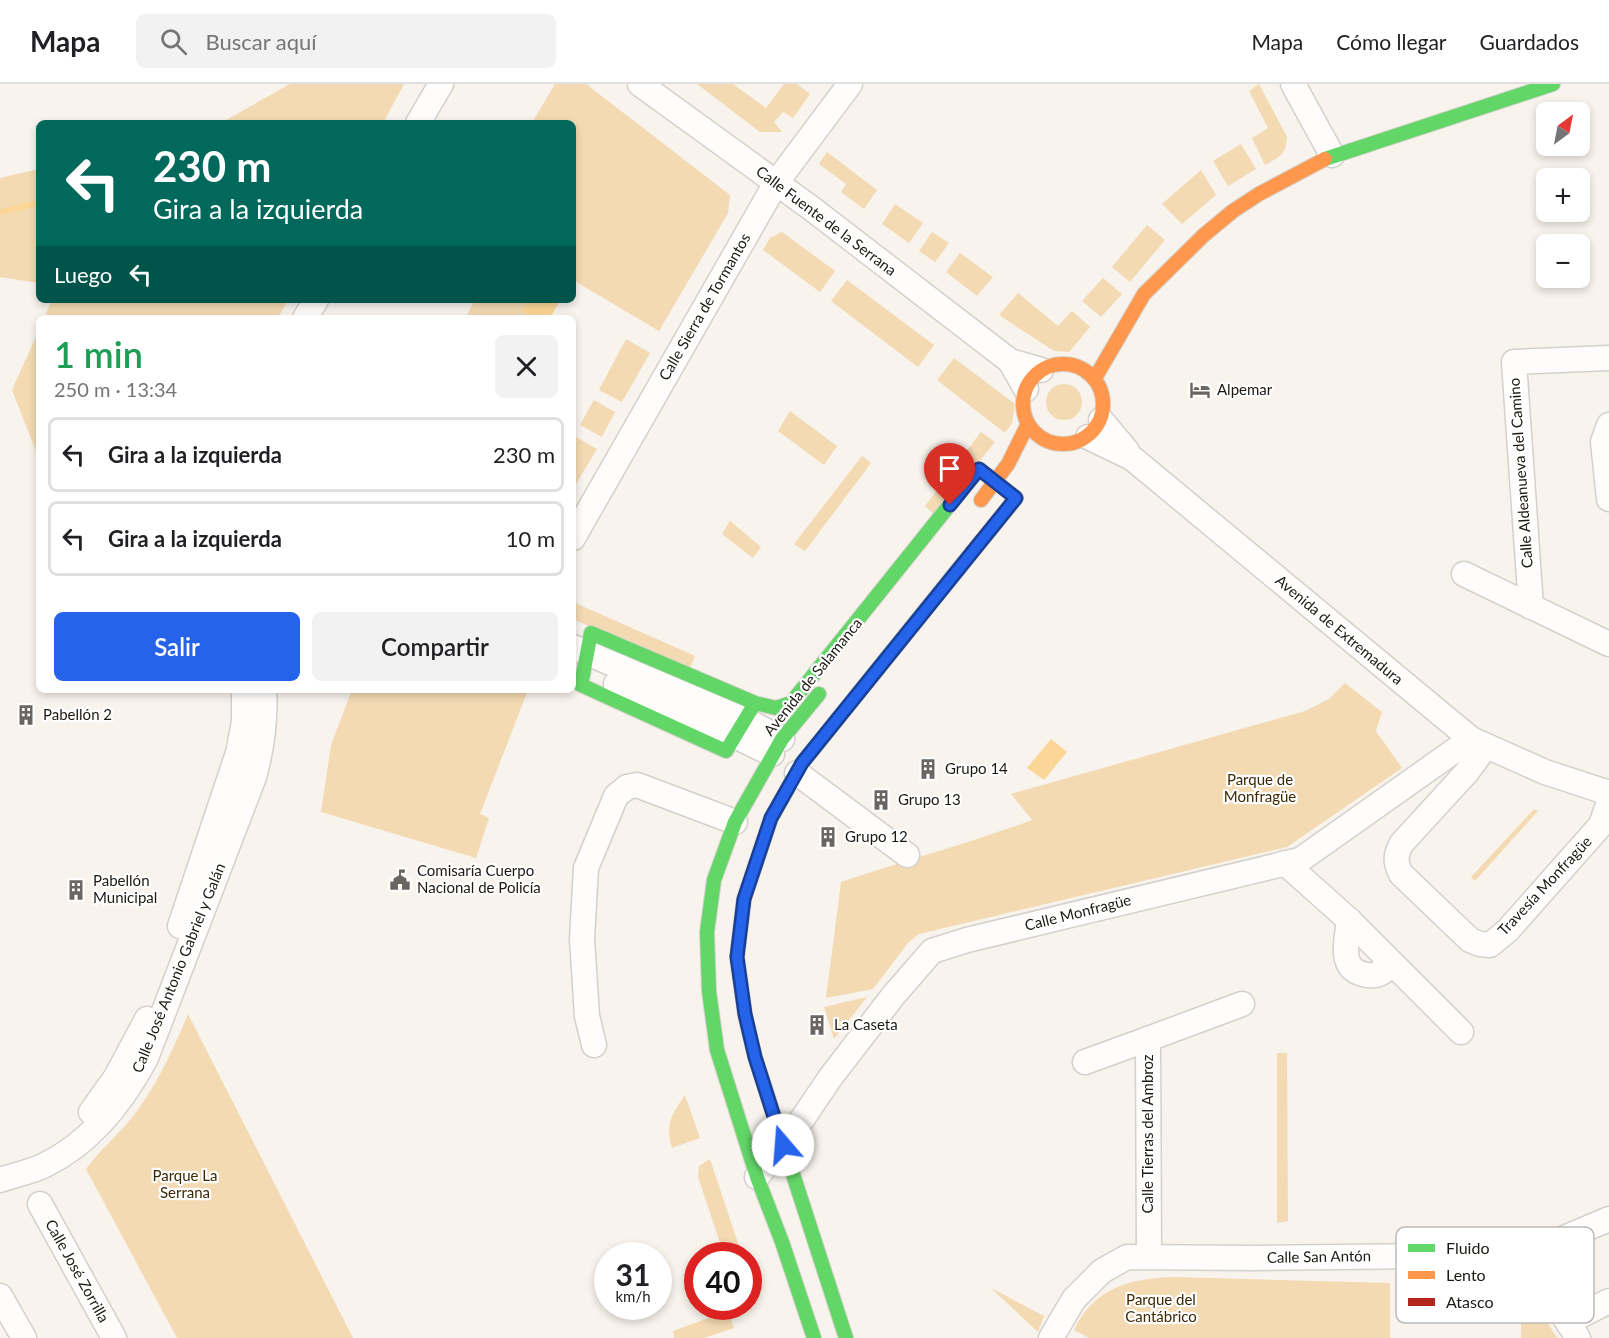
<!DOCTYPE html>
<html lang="es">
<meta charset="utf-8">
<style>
body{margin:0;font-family:Lato,sans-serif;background:#f2f2f2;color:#202124;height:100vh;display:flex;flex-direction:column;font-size:22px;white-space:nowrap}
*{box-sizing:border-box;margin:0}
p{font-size:20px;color:#757577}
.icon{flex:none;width:33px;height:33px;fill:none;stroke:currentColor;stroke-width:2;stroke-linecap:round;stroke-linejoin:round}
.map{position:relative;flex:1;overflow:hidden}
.side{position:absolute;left:36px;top:231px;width:540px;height:378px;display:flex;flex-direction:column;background:#fff;border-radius:9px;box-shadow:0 3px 9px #0003}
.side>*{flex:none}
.guide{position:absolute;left:36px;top:36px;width:540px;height:183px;border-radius:9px;box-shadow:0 3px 9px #0003;background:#00695c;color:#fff;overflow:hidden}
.needle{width:39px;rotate:32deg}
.tools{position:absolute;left:1536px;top:18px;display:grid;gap:12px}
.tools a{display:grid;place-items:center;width:54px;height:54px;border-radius:9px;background:#fff;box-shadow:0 3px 9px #0003;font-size:30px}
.speed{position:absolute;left:594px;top:1158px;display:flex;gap:12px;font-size:30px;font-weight:700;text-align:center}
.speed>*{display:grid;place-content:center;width:78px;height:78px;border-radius:50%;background:#fff;box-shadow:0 3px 9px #0003;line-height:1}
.speed small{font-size:15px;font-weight:400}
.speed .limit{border:9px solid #d22;background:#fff;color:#111}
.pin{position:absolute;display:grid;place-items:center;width:51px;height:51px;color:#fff;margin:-62px -26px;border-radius:50% 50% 50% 0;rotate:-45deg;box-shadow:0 0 6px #0007}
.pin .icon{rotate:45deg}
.me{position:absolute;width:66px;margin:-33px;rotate:342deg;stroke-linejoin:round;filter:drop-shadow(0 0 4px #0008)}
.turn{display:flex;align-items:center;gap:21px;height:126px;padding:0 18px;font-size:27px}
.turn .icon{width:78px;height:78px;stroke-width:2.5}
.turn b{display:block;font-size:42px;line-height:51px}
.then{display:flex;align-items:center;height:57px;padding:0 18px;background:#0003;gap:12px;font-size:22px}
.round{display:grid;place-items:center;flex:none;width:63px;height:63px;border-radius:9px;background:#f2f2f2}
.overview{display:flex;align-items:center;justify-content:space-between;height:102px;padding:0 18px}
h1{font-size:36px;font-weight:600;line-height:45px;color:#1e9e55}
.action{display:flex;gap:12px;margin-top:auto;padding:12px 18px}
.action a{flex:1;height:69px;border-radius:9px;background:#2563eb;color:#fff;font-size:24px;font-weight:600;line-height:69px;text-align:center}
.action a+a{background:#f2f2f2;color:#202124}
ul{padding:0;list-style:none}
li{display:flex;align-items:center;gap:18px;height:75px;margin:0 12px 9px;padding:0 6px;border:3px solid #e0e0e0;border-radius:9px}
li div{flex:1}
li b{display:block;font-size:22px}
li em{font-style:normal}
header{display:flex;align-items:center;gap:36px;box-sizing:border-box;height:84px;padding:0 30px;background:#fff;border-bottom:2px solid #e0e0e0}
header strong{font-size:28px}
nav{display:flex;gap:33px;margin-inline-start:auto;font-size:21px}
.search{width:420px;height:54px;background:#f2f2f2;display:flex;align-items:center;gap:15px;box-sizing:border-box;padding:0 21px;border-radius:9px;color:#757577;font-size:22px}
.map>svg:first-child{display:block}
.green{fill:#f3dab3}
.water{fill:#fcd697}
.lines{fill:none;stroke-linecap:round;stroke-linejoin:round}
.stream{stroke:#fcd697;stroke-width:6}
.street-casing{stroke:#d4d0cb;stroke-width:27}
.fast-casing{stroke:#d4d0cb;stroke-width:16}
.slow-casing{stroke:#d4d0cb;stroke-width:16}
.jam-casing{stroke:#d4d0cb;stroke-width:16}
.street{stroke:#fefdfc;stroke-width:24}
.fast{stroke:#63d668;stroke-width:14}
.slow{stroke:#ff974d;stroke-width:14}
.jam{stroke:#b3261e;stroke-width:14}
.route-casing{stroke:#184099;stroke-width:15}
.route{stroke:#2563eb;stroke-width:10}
.labels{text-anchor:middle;stroke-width:4.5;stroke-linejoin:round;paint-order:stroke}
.street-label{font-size:15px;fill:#1c1914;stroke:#fff}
.poi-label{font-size:15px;fill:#1c1914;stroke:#fff;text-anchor:start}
.park-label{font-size:15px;fill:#3d2902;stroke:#fff}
.key{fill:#fff;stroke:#bbbab8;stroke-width:1.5}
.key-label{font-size:16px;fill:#1c1914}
</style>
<header>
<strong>Mapa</strong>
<div class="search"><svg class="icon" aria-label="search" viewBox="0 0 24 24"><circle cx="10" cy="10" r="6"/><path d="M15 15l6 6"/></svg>Buscar aquí</div>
<nav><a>Mapa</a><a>Cómo llegar</a><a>Guardados</a></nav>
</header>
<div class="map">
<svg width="1609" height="1254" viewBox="0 0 1609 1254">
<rect width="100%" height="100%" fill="#f8f3ec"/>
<g class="green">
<path d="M 290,0 L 404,0 L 383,39 L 221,39 Z"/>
<path d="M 555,0 L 586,0 L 730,111 L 728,129 L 659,247 L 573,196 L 573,39 L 532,39 Z"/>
<path d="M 697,0 L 733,0 L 766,24 L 784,0 L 797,0 L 810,10 L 793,34 L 783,28 L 774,38 L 782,48 L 760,48 Z"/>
<path d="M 1259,0 L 1287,53 C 1286,70 1280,73 1265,81 L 1252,54 L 1268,44 L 1249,7 Z"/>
<path d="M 1241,60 L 1256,85 L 1228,102 L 1213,77 Z"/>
<path d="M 827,68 L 877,106 L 864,125 L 841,108 L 846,100 L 819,80 Z"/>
<path d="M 39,85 L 39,199 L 0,193 L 0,94 Z"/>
<path d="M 1201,86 L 1216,111 L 1182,140 L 1162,120 Z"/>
<path d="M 895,120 L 923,139 L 909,159 L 882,140 Z"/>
<path d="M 1147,141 L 1165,156 L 1130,198 L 1112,183 Z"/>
<path d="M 782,148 L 835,187 L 820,208 L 763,166 L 770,154 Z"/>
<path d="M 932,148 L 949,159 L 935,178 L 919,167 Z"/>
<path d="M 960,169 L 993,193 L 977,212 L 946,188 Z"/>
<path d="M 1103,194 L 1122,210 L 1101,233 L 1082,217 Z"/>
<path d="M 847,196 L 934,261 L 918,283 L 831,217 Z"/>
<path d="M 1018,209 L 1058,242 L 1072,227 L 1090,243 L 1069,268 L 1054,267 L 999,231 Z"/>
<path d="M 52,216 L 288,216 L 278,234 L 44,234 Z"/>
<path d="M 475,216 L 560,216 L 550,234 L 465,234 Z"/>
<path d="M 39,246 L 39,375 L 12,306 Z"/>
<path d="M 626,255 L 650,269 L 622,318 L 599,306 Z"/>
<path d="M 954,274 L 1015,320 L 1012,339 L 1005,349 L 937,296 Z"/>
<circle cx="1064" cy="318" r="18"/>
<path d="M 594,316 L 615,328 L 602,353 L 580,341 Z"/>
<path d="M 790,327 L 837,362 L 824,381 L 778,347 Z"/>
<path d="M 981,348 L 995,358 L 936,432 L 925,422 Z"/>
<path d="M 574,352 L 597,365 L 573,405 L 573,354 Z"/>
<path d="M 862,372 L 871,379 L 805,467 L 794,460 Z"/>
<path d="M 730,437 L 761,463 L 753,474 L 722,450 Z"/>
<path d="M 573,518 L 695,572 L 689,586 L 573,535 Z"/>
<path d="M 1345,599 L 1382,628 L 1376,647 L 1402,684 L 1287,763 L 919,850 L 908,859 L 873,905 L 826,914 L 841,798 C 904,777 969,759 1032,736 L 1011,710 L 1305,627 L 1329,615 Z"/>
<path d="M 352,606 L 528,606 L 480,730 L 489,734 L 476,774 L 321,728 L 331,661 Z"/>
<path d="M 1534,725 L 1538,727 L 1475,797 L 1471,793 Z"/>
<path d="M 867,913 L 834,955 L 824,923 Z"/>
<path d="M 188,930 L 353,1254 L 177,1254 L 86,1085 C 99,1067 116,1053 130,1036 C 156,1004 172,968 188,930 Z"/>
<path d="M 1277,969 L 1287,969 L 1288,1137 L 1277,1139 Z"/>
<path d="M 685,1011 L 700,1054 L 672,1064 C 665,1039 671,1032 685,1011 Z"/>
<path d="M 710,1075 L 742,1171 L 734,1171 L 721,1162 L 698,1093 L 699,1082 Z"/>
<path d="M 1176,1193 L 1390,1199 L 1390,1254 L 1089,1254 L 1074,1246 C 1094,1203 1132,1194 1176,1193 Z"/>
<path d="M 1521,1196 L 1557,1254 L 1521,1254 Z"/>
<path d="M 991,1204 L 1044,1232 L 1038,1248 Z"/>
<path d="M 728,1227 L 734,1244 L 704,1254 L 674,1254 L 673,1247 Z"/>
</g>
<g class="water">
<path d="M 528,216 L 560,216 L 550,234 L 533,234 L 522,227 Z"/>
<path d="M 1051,655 L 1067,668 L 1044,696 L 1027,684 Z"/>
</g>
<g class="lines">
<path class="stream" d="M 0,128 L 39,119"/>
<g class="street-casing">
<g id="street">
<path d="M 640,0 L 811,124 L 1010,277 L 1041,286"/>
<path d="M 1293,0 L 1332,71"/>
<path d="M 418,39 L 441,0"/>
<path d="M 305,234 L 316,216"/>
<path d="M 1010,277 L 1026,305"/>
<path d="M 1101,336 L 1127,367"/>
<path d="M 1609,341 L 1603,358 L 1609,415"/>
<path d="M 1088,353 L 1132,374 L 1471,655 L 1545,688 L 1609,709"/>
<path d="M 573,454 L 776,99 L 850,0"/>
<path d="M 1464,490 L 1609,560"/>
<path d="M 1531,523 L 1514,278 L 1609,274"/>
<path d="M 573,563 L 745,636 L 782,655"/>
<path d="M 616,600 L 735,652 L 772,670"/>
<path d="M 1486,662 L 1467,688 L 1402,759 C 1395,771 1395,778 1401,790 L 1470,856 L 1480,860 L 1490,861 L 1508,846 L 1601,741 L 1609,718"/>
<path d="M 797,689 L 907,771"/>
<path d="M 1285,779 L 1349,836 L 1461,948"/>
<path d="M 1349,836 C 1347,858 1337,887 1368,891 C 1375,892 1381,890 1385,886 L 1385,872"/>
<path d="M 180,842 L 238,669 L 244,638 L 244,606"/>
<path d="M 594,961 L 587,932 L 582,855 L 586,784 L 616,712 L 627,703 L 637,701 L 735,738"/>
<path d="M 1085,978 L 1148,955"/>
<path d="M 91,1028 L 116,993 L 147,935"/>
<path d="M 757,1093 L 803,1034 L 830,994 L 893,912 L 932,867 L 967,856 L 1300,776 L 1471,655"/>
<path d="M 0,1096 C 14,1091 31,1088 45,1081 C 90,1059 123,1017 146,974 L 254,693 C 262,664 266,637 264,606"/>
<path d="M 40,1120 L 114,1254"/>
<path d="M 1524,1171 L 1578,1254"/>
<path d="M 1149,1173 L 1148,955 L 1242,920"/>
<path d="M 0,1212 L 24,1254"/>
<path d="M 1568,1238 L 1609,1217"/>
<path d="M 1051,1254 L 1074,1215 L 1102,1187 L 1127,1173 L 1254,1174 L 1524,1171 L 1609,1135"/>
</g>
</g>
<g class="fast-casing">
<g id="fast">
<path d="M 1325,75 L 1553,0"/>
<path d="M 755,619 L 726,667 L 581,601 L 591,549 L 755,619 L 776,624 L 791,619 L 964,403"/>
<path d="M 752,791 L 771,734 L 802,679 L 972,468"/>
<path d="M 790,1081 L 846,1254"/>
<path d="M 814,1254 L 782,1158 L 757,1093 L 717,966 L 709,907 L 707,848 L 714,796 L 735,738 L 782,655 L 819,610"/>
</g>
</g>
<g class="slow-casing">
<g id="slow">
<circle cx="1063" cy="320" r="40"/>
<path d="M 1095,294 L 1144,210 L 1204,151 L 1233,127 L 1259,110 L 1325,75"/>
<path d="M 981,416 L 1008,380 L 1028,340"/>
<path d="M 752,791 L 744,815 L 737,873 L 745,931 L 755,973 L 790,1081"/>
</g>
</g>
<g class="jam-casing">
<path id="jam" d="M 964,403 L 979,385 L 1016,414 L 972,468"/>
</g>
<use href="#street" class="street"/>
<use href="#fast" class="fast"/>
<use href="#slow" class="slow"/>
<use href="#jam" class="jam"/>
</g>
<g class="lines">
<g class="route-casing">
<path id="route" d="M 783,1061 L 755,973 L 745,930 L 737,873 L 744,815 L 771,734 L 802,679 L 1016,414 L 979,385 L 950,421"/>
</g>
<use href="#route" class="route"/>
</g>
<defs>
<g id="hotel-bare" transform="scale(1.62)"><path d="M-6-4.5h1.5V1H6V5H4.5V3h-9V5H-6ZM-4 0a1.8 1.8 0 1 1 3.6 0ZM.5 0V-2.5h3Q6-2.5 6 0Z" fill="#696560" stroke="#fff" stroke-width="2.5" paint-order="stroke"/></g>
<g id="building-bare" transform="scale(1.62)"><path d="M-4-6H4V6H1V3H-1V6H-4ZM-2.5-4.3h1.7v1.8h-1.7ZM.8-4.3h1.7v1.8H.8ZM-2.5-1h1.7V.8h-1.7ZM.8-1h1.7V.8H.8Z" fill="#696560" stroke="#fff" stroke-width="2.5" paint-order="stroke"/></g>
<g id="civic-bare" transform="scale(1.62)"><path d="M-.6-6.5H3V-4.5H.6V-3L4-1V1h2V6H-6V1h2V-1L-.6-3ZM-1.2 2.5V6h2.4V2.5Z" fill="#696560" stroke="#fff" stroke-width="2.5" paint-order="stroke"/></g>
</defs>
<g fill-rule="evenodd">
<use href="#hotel-bare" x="1200" y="306"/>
<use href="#building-bare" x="26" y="631"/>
<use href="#building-bare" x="928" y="685"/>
<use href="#building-bare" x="881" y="716"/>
<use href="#building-bare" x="828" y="753"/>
<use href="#civic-bare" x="400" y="796"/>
<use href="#building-bare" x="76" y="806"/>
<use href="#building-bare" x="817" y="941"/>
</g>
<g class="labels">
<g class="street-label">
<text transform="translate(826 137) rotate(37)" y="5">Calle Fuente de la Serrana</text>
<text transform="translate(705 223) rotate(-60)" y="5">Calle Sierra de Tormantos</text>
<text transform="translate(1521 389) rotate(-94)" y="5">Calle Aldeanueva del Camino</text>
<text transform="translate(1339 546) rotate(40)" y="5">Avenida de Extremadura</text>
<text transform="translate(813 593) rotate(-51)" y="5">Avenida de Salamanca</text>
<text transform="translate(1545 802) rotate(-47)" y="5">Travesía Monfragüe</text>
<text transform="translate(1078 829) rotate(-14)" y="5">Calle Monfragüe</text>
<text transform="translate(179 884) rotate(-68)" y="5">Calle José Antonio Gabriel y Galán</text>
<text transform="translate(1148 1050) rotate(-90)" y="5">Calle Tierras del Ambroz</text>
<text transform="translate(1319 1173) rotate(-1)" y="5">Calle San Antón</text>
<text transform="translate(77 1187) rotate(61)" y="5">Calle José Zorrilla</text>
</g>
<g class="poi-label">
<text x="1217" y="311">Alpemar</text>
<text x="43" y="636">Pabellón 2</text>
<text x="945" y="690">Grupo 14</text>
<text x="898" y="721">Grupo 13</text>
<text x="845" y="758">Grupo 12</text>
<text x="417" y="792">Comisaría Cuerpo<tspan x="417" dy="17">Nacional de Policía</tspan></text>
<text x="93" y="802">Pabellón<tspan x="93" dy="17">Municipal</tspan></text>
<text x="834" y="946">La Caseta</text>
</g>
<g class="park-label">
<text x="1260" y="701">Parque de<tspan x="1260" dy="17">Monfragüe</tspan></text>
<text x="185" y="1097">Parque La<tspan x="185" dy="17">Serrana</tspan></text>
<text x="1161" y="1221">Parque del<tspan x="1161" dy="17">Cantábrico</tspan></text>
</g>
</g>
<rect x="1396" y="1143" width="198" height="96" rx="9" class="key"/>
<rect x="1408" y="1160" width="27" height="8" fill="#63d668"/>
<rect x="1408" y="1187" width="27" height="8" fill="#ff974d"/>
<rect x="1408" y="1214" width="27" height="8" fill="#b3261e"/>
<g class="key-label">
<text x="1446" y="1170">Fluido</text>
<text x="1446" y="1197">Lento</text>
<text x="1446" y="1224">Atasco</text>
</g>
</svg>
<div class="tools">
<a><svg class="needle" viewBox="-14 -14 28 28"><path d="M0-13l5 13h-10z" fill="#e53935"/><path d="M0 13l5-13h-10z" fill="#757577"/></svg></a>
<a>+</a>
<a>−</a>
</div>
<div class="speed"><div>31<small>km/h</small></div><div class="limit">40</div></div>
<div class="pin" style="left:950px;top:421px;background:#d93025"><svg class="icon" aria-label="arrive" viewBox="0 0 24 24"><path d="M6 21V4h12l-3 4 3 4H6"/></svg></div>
<svg class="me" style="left:783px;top:1061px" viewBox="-20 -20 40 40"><circle r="19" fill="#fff"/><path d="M0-13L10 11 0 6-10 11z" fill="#2563eb"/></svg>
<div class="guide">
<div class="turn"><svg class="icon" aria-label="left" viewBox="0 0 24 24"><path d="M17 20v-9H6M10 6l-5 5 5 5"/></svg><div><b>230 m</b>Gira a la izquierda</div></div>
<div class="then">Luego<svg class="icon" aria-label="left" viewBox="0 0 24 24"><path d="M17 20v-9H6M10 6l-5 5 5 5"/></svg></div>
</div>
<section class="side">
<div class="overview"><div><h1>1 min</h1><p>250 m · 13:34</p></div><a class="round"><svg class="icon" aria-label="close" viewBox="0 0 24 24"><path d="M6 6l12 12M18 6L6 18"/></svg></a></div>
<ul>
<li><svg class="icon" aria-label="left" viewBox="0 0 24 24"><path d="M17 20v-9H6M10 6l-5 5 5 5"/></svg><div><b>Gira a la izquierda</b></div><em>230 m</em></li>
<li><svg class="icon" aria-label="left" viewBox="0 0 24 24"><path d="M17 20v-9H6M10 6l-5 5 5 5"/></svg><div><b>Gira a la izquierda</b></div><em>10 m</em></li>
</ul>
<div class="action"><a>Salir</a><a>Compartir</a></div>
</section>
</div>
